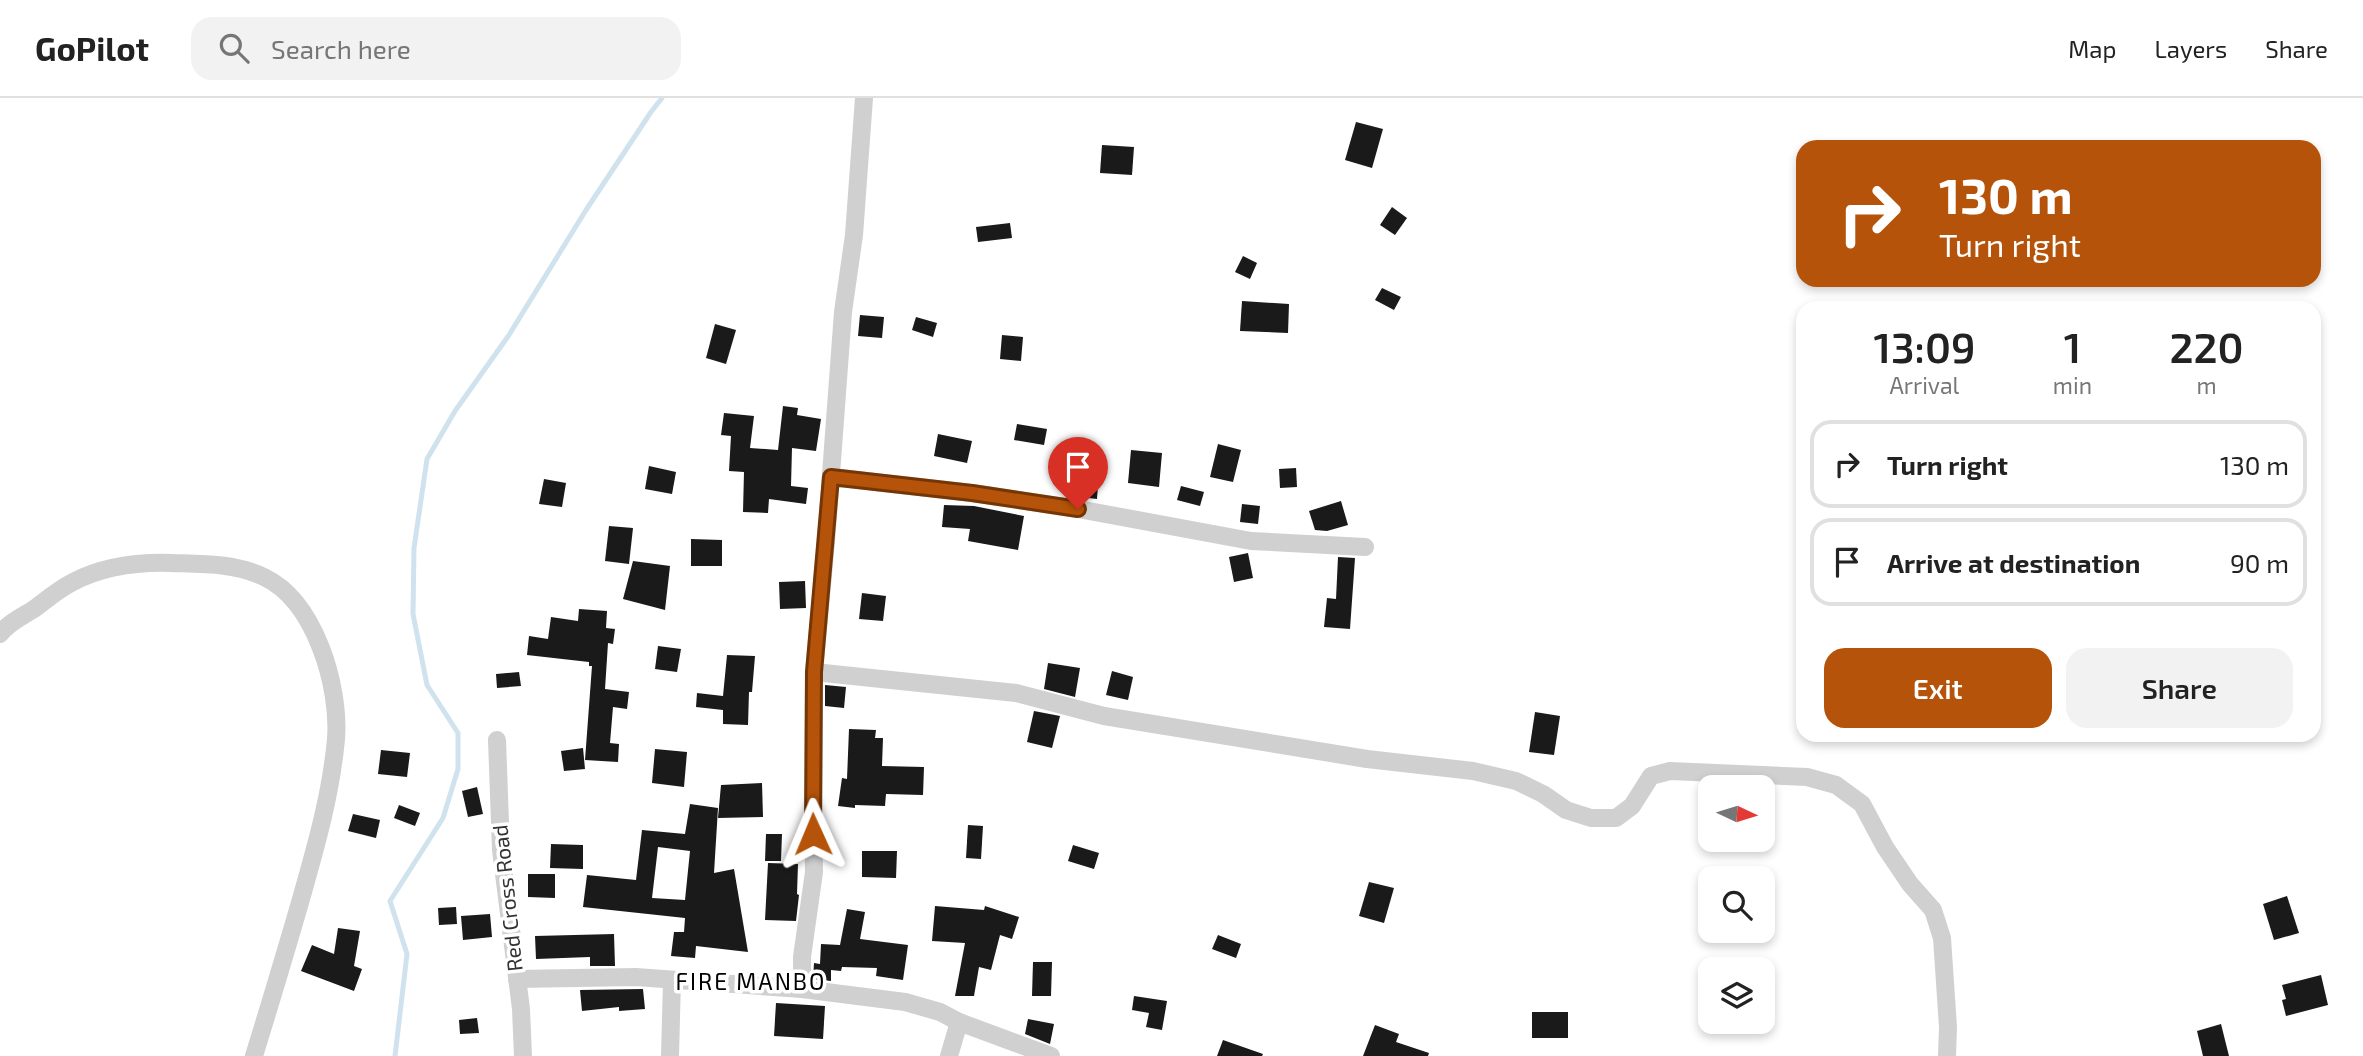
<!DOCTYPE html>
<style>
body{margin:0;font-family:"Exo 2",sans-serif;background:#f2f2f2;color:#222;height:100vh;display:flex;flex-direction:column;font-size:26px;white-space:nowrap}
*{box-sizing:border-box;margin:0}
p{font-size:23px;color:#767676}
.icon{flex:none;width:38px;height:38px;fill:none;stroke:currentColor;stroke-width:2;stroke-linecap:round;stroke-linejoin:round}
.map{position:relative;flex:1;overflow:hidden}
.side{position:absolute;left:1796px;top:203px;width:525px;height:441px;display:flex;flex-direction:column;background:#fff;border-radius:21px;box-shadow:0 4px 10px #0003}
.side>*{flex:none}
.banner{position:absolute;left:1796px;top:42px;width:525px;height:147px;border-radius:21px;box-shadow:0 4px 10px #0003;background:#b45309;color:#fff;overflow:hidden}
.needle{width:46px;rotate:94deg}
.buttons{position:absolute;left:1698px;top:677px;display:grid;gap:14px}
.buttons a{display:grid;place-items:center;width:77px;height:77px;border-radius:14px;background:#fff;box-shadow:0 4px 10px #0003;font-size:35px}
.pin{position:absolute;display:grid;place-items:center;width:60px;height:60px;color:#fff;margin:-72px -30px;border-radius:50% 50% 50% 0;rotate:-45deg;box-shadow:0 0 7px #0007}
.pin .icon{rotate:45deg}
.me{position:absolute;width:77px;margin:-38px;rotate:359deg;stroke-linejoin:round;filter:drop-shadow(0 0 5px #0008)}
.turn{display:flex;align-items:center;gap:24px;height:147px;padding:0 28px;font-size:32px}
.turn .icon{width:91px;height:91px;stroke-width:2.5}
.turn b{display:block;font-size:49px;line-height:60px}
.eta{display:flex;justify-content:space-evenly;align-items:center;height:119px;text-align:center}
.eta b{font-size:42px;font-weight:600;line-height:49px}
.action{display:flex;gap:14px;margin-top:auto;padding:14px 28px}
.action a{flex:1;height:80px;border-radius:21px;background:#b45309;color:#fff;font-size:28px;font-weight:600;line-height:80px;text-align:center}
.action a+a{background:#f2f2f2;color:#222}
ul{padding:0;list-style:none}
li{display:flex;align-items:center;gap:21px;height:88px;margin:0 14px 10px;padding:0 14px;border:4px solid #e0e0e0;border-radius:21px}
li div{flex:1}
li b{display:block;font-size:26px}
li em{font-style:normal}
header{display:flex;align-items:center;gap:42px;box-sizing:border-box;height:98px;padding:0 35px;background:#fff;border-bottom:2px solid #e0e0e0}
header strong{font-size:33px}
nav{display:flex;gap:38px;margin-inline-start:auto;font-size:24px}
.search{width:490px;height:63px;background:#f2f2f2;display:flex;align-items:center;gap:18px;box-sizing:border-box;padding:0 24px;border-radius:21px;color:#767676;font-size:26px}
.map>svg:first-child{display:block}
.lines{fill:none;stroke-linecap:round;stroke-linejoin:round}
.stream{stroke:#cfe2ee;stroke-width:5}
.building{fill:#1a1a1a;fill-rule:evenodd}
.minor{stroke:#d0d0d0;stroke-width:18}
.route-casing{stroke:#753606;stroke-width:18}
.route{stroke:#b45309;stroke-width:12}
.labels{text-anchor:middle;stroke-width:7;stroke-linejoin:round;paint-order:stroke}
.street-label{font-size:21px;fill:#333;stroke:#fff}
.neighbourhood-label{font-size:23px;letter-spacing:2px;fill:#000;stroke:#fff}
</style>
<header>
<strong>GoPilot</strong>
<div class="search"><svg class="icon" aria-label="search" viewBox="0 0 24 24"><circle cx="10" cy="10" r="6"/><path d="M15 15l6 6"/></svg>Search here</div>
<nav><a>Map</a><a>Layers</a><a>Share</a></nav>
</header>
<div class="map">
<svg width="2363" height="958" viewBox="0 0 2363 958">
<rect width="100%" height="100%" fill="#fff"/>
<g class="lines">
<path class="stream" d="M 395,958 L 407,856 L 390,803 L 443,720 L 458,671 L 458,635 L 427,587 L 413,516 L 414,450 L 427,361 L 455,313 L 509,237 L 586,112 L 651,14 L 662,0"/>
</g>
<g class="building">
<path d="M 1356,24 L 1383,31 L 1372,70 L 1345,62 Z"/>
<path d="M 1102,47 L 1134,49 L 1132,77 L 1100,75 Z"/>
<path d="M 1392,109 L 1407,120 L 1395,137 L 1380,127 Z"/>
<path d="M 1010,125 L 1012,140 L 978,144 L 976,129 Z"/>
<path d="M 1243,158 L 1257,165 L 1250,181 L 1235,174 Z"/>
<path d="M 1382,190 L 1401,199 L 1394,212 L 1375,202 Z"/>
<path d="M 1242,203 L 1289,206 L 1288,235 L 1240,233 Z"/>
<path d="M 860,217 L 884,219 L 882,240 L 858,238 Z"/>
<path d="M 916,219 L 937,225 L 933,239 L 912,232 Z"/>
<path d="M 715,226 L 736,232 L 726,266 L 706,260 Z"/>
<path d="M 1002,237 L 1023,239 L 1021,263 L 1000,261 Z"/>
<path d="M 783,308 L 798,310 L 797,317 L 821,321 L 816,353 L 792,350 L 791,388 L 808,390 L 806,406 L 769,401 L 768,415 L 743,414 L 744,374 L 729,373 L 731,338 L 721,337 L 724,315 L 754,318 L 750,350 L 778,352 Z"/>
<path d="M 1017,326 L 1047,331 L 1044,347 L 1014,342 Z"/>
<path d="M 938,336 L 972,343 L 967,365 L 934,358 Z"/>
<path d="M 1218,346 L 1241,352 L 1233,384 L 1210,379 Z"/>
<path d="M 1131,352 L 1162,355 L 1159,389 L 1128,385 Z"/>
<path d="M 649,368 L 676,374 L 672,396 L 645,391 Z"/>
<path d="M 1073,370 L 1099,372 L 1097,401 L 1071,398 Z"/>
<path d="M 1296,370 L 1297,389 L 1280,390 L 1279,371 Z"/>
<path d="M 544,381 L 566,385 L 562,409 L 539,406 Z"/>
<path d="M 1181,388 L 1204,394 L 1200,408 L 1177,402 Z"/>
<path d="M 1341,403 L 1348,427 L 1327,433 L 1315,432 L 1309,413 Z"/>
<path d="M 1242,406 L 1260,408 L 1258,426 L 1240,424 Z"/>
<path d="M 944,407 L 974,408 L 1024,418 L 1018,452 L 968,443 L 970,431 L 942,429 Z"/>
<path d="M 609,428 L 633,430 L 629,466 L 605,463 Z"/>
<path d="M 691,441 L 722,442 L 722,468 L 691,468 Z"/>
<path d="M 1248,455 L 1253,480 L 1234,484 L 1229,459 Z"/>
<path d="M 1338,459 L 1355,460 L 1350,531 L 1324,529 L 1327,500 L 1336,501 Z"/>
<path d="M 633,463 L 670,468 L 665,512 L 623,501 Z"/>
<path d="M 805,483 L 806,510 L 780,511 L 779,484 Z"/>
<path d="M 862,495 L 886,498 L 883,523 L 859,521 Z"/>
<path d="M 579,511 L 607,513 L 606,530 L 615,531 L 613,546 L 608,545 L 605,591 L 629,594 L 627,611 L 613,609 L 610,645 L 619,646 L 618,664 L 585,662 L 592,568 L 589,568 L 589,564 L 527,557 L 529,538 L 548,541 L 551,519 L 578,523 Z"/>
<path d="M 658,548 L 681,551 L 677,574 L 655,571 Z"/>
<path d="M 727,557 L 755,558 L 752,594 L 749,594 L 748,627 L 723,626 L 723,612 L 696,609 L 697,595 L 723,598 Z"/>
<path d="M 1048,565 L 1080,570 L 1075,599 L 1044,591 Z"/>
<path d="M 1112,573 L 1133,579 L 1128,602 L 1106,597 Z"/>
<path d="M 519,574 L 521,588 L 497,590 L 496,576 Z"/>
<path d="M 825,587 L 846,589 L 844,610 L 825,608 Z"/>
<path d="M 1034,613 L 1060,618 L 1052,650 L 1027,644 Z"/>
<path d="M 1535,614 L 1560,618 L 1554,657 L 1529,654 Z"/>
<path d="M 849,631 L 876,632 L 875,640 L 883,640 L 882,668 L 924,669 L 923,697 L 886,696 L 885,708 L 855,707 L 855,710 L 838,708 L 842,680 L 847,681 Z"/>
<path d="M 583,650 L 585,671 L 564,673 L 561,653 Z"/>
<path d="M 655,651 L 687,654 L 684,689 L 652,685 Z"/>
<path d="M 381,652 L 410,655 L 407,679 L 378,676 Z"/>
<path d="M 762,685 L 763,719 L 718,720 L 721,687 Z"/>
<path d="M 477,689 L 483,716 L 468,719 L 462,693 Z"/>
<path d="M 690,706 L 718,710 L 714,775 L 734,771 L 748,854 L 696,848 L 695,860 L 671,858 L 674,834 L 684,834 L 685,820 L 583,809 L 587,777 L 636,782 L 642,732 L 685,736 ZM 658,749 L 690,753 L 685,802 L 652,800 Z"/>
<path d="M 399,707 L 420,715 L 415,728 L 394,720 Z"/>
<path d="M 353,716 L 380,722 L 376,740 L 348,733 Z"/>
<path d="M 968,727 L 983,728 L 981,761 L 966,760 Z"/>
<path d="M 766,736 L 782,736 L 781,763 L 765,763 Z"/>
<path d="M 551,746 L 583,747 L 583,771 L 550,770 Z"/>
<path d="M 1073,747 L 1099,755 L 1094,771 L 1068,763 Z"/>
<path d="M 862,753 L 897,753 L 896,780 L 862,779 Z"/>
<path d="M 768,765 L 798,766 L 797,796 L 799,797 L 796,823 L 765,822 Z"/>
<path d="M 528,776 L 555,776 L 555,800 L 528,799 Z"/>
<path d="M 1369,784 L 1394,790 L 1384,825 L 1359,818 Z"/>
<path d="M 2287,798 L 2299,835 L 2274,842 L 2263,806 Z"/>
<path d="M 935,808 L 984,812 L 985,808 L 1019,819 L 1012,841 L 1000,837 L 991,872 L 979,869 L 974,898 L 955,898 L 965,845 L 932,843 Z"/>
<path d="M 456,809 L 457,826 L 439,827 L 438,810 Z"/>
<path d="M 847,811 L 865,814 L 860,841 L 908,847 L 903,882 L 876,878 L 877,870 L 842,869 L 841,873 L 831,872 L 831,883 L 813,881 L 814,865 L 820,866 L 821,846 L 840,847 Z"/>
<path d="M 490,816 L 492,839 L 463,842 L 461,818 Z"/>
<path d="M 338,830 L 360,833 L 354,868 L 362,871 L 354,893 L 301,873 L 312,847 L 334,856 Z"/>
<path d="M 614,836 L 615,868 L 590,868 L 590,859 L 536,861 L 535,838 Z"/>
<path d="M 1218,837 L 1241,846 L 1236,860 L 1212,851 Z"/>
<path d="M 1033,864 L 1052,864 L 1051,898 L 1032,898 Z"/>
<path d="M 2321,877 L 2328,907 L 2286,918 L 2282,902 L 2286,901 L 2282,887 Z"/>
<path d="M 643,891 L 645,911 L 619,913 L 619,909 L 582,913 L 580,892 Z"/>
<path d="M 1134,898 L 1167,903 L 1162,932 L 1146,929 L 1149,915 L 1132,912 Z"/>
<path d="M 776,905 L 825,908 L 823,941 L 774,938 Z"/>
<rect x="1532" y="914" width="36" height="26"/>
<path d="M 477,920 L 479,935 L 460,936 L 459,922 Z"/>
<path d="M 1028,921 L 1054,926 L 1050,946 L 1025,936 Z"/>
<path d="M 2221,926 L 2229,958 L 2203,958 L 2197,933 Z"/>
<path d="M 1375,927 L 1399,936 L 1396,944 L 1429,955 L 1428,958 L 1363,958 Z"/>
<path d="M 1223,942 L 1263,956 L 1262,958 L 1217,958 Z"/>
</g>
<g class="lines">
<g class="minor">
<path d="M 831,379 L 972,395 L 1078,411 L 1251,443 L 1365,449"/>
<path d="M 0,536 C 8,525 23,518 34,511 C 46,502 59,491 73,484 C 102,469 138,464 171,465 C 202,466 235,465 264,479 C 315,503 340,588 336,641 C 331,696 316,748 301,801 C 286,853 270,906 254,958"/>
<path d="M 814,574 L 1016,595 L 1104,618 L 1367,661 L 1473,673 L 1516,683 L 1543,696 L 1566,712 L 1591,720 L 1616,720 L 1632,708 L 1651,678 L 1670,673 L 1807,679 L 1836,687 L 1862,706 L 1885,749 L 1910,786 L 1933,812 L 1942,840 L 1948,929 L 1947,958"/>
<path d="M 497,642 L 501,752 L 521,911 L 523,958"/>
<path d="M 517,881 L 636,879 L 802,891 L 905,904 L 940,914 L 959,924 L 1051,958"/>
<path d="M 802,891 L 802,859 L 814,774 L 813,717 L 814,574 L 826,444 L 843,214 L 854,137 L 864,0"/>
<path d="M 670,958 L 672,882"/>
<path d="M 949,958 L 959,924"/>
</g>
</g>
<g class="lines">
<g class="route-casing">
<path id="route" d="M 813,736 L 814,574 L 831,379 L 972,395 L 1078,411"/>
</g>
<use href="#route" class="route"/>
</g>
<g class="labels">
<g class="street-label">
<text transform="translate(508 800) rotate(-96)" y="7">Red Cross Road</text>
</g>
<g class="neighbourhood-label">
<text x="751" y="892">FIRE MANBO</text>
</g>
</g>
</svg>
<div class="buttons">
<a><svg class="needle" viewBox="-14 -14 28 28"><path d="M0-13l5 13h-10z" fill="#e53935"/><path d="M0 13l5-13h-10z" fill="#767676"/></svg></a>
<a><svg class="icon" aria-label="search" viewBox="0 0 24 24"><circle cx="10" cy="10" r="6"/><path d="M15 15l6 6"/></svg></a>
<a><svg class="icon" aria-label="layers" viewBox="0 0 24 24"><path d="M12 4l9 5-9 5-9-5zM3 14l9 5 9-5"/></svg></a>
</div>
<div class="pin" style="left:1078px;top:411px;background:#d93025"><svg class="icon" aria-label="arrive" viewBox="0 0 24 24"><path d="M6 21V4h12l-3 4 3 4H6"/></svg></div>
<svg class="me" style="left:813px;top:736px" viewBox="-20 -20 40 40"><path d="M0-17L14 15 0 8-14 15z" fill="#b45309" stroke="#fff" stroke-width="4"/></svg>
<div class="banner">
<div class="turn"><svg class="icon" aria-label="right" viewBox="0 0 24 24"><path d="M7 20v-9h11M14 6l5 5-5 5"/></svg><div><b>130 m</b>Turn right</div></div>
</div>
<section class="side">
<div class="eta">
<div><b>13:09</b><p>Arrival</p></div>
<div><b>1</b><p>min</p></div>
<div><b>220</b><p>m</p></div>
</div>
<ul>
<li><svg class="icon" aria-label="right" viewBox="0 0 24 24"><path d="M7 20v-9h11M14 6l5 5-5 5"/></svg><div><b>Turn right</b></div><em>130 m</em></li>
<li><svg class="icon" aria-label="arrive" viewBox="0 0 24 24"><path d="M6 21V4h12l-3 4 3 4H6"/></svg><div><b>Arrive at destination</b></div><em>90 m</em></li>
</ul>
<div class="action"><a>Exit</a><a>Share</a></div>
</section>
</div>
